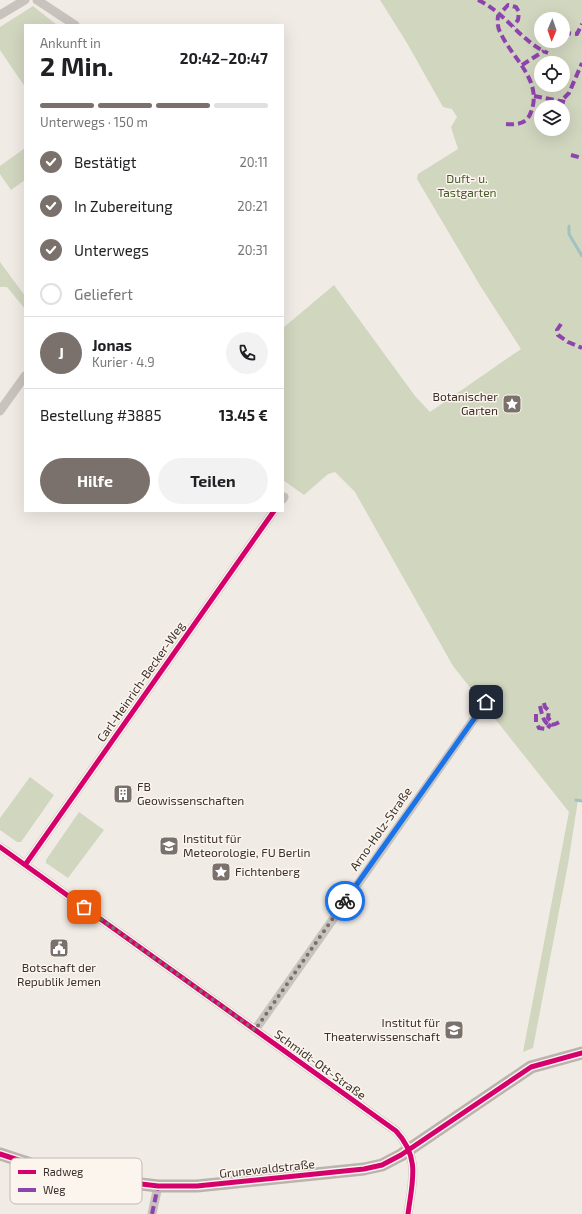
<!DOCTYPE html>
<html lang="de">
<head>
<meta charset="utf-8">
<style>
	body { margin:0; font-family:"Exo 2",sans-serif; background:#f2f2f2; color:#202124; height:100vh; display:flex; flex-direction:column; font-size:15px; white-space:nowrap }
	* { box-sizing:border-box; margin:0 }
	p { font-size:13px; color:#757577 }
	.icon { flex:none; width:22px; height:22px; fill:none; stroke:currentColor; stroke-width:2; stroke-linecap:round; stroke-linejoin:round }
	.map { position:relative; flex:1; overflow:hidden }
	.panel { position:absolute; left:24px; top:24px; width:260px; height:488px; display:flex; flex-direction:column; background:#fff; border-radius:0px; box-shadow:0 4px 16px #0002 }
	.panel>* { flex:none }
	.needle { width:26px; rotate:182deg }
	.controls { position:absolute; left:534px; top:12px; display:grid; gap:8px }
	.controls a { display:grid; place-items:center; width:36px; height:36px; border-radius:50%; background:#fff; box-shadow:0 4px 16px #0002; font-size:20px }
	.pin { position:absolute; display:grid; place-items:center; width:34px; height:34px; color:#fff; margin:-17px; border-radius:8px; box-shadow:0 2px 6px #0006 }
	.courier { position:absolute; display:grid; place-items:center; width:40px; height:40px; margin:-20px; border:3px solid #1a73e8; border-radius:50%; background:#fff; color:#222; box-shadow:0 1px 5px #0007 }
	.summary em { font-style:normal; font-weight:700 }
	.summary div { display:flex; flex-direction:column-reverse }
	.summary { display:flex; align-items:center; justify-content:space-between; height:68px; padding:0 16px }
	h1 { font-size:26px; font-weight:700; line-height:30px }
	.bar { display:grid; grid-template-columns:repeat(4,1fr); gap:6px 4px; align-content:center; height:48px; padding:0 16px }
	.bar i { height:5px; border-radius:3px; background:#e0e0e0 }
	.bar .current { background:#7a716c }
	.bar p { grid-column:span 4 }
	.line { display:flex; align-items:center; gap:10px; padding:0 16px; border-top:1px solid #e0e0e0 }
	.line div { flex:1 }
	.round { display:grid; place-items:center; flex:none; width:42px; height:42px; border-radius:21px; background:#f2f2f2 }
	ol { padding:0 16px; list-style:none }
	li { display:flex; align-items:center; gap:12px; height:44px }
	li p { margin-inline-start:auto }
	li .icon { padding:4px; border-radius:50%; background:#7a716c; color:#fff; stroke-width:4 }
	li:last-child { color:#757577 }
	li i { width:22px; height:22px; border:2px solid #e0e0e0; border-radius:50% }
	.cta { display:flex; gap:8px; margin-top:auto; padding:8px 16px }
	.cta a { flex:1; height:46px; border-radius:24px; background:#7a716c; color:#fff; font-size:16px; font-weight:700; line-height:46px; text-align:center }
	.cta a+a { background:#f2f2f2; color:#202124 }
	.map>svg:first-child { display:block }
</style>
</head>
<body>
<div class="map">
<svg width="582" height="1214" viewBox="0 0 582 1214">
	<rect width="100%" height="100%" fill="#f0ebe5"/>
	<path fill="#d1d6bf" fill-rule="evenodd" d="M380,0H582V800H578L568,864L533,1048L523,1052L569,812L453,666L355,492L335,472L328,474L304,495L283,480V328L334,285L415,396L430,412L521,349L481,287L417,179L418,174L458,149L451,127L457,117L452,109L443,107L407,43ZM541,19H563V41H541ZM541,63H563V85H541ZM541,107H563V129H541Z
		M33,6L57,25H25V87L0,50V27Z
		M25,148V180L11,190L0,174V166Z
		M0,262L25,296V309L7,287H0Z
		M30,777L54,795L21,842H17L0,830V818Z
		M79,812L104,830L68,878L46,863V860Z"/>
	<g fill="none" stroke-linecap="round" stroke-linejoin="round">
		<path stroke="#a1c2c1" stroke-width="3" d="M569,226V234L582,256
			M576,800L582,801"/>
		<path stroke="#c9c3be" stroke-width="9" d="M37,0L75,25
			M0,15L25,0
			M0,411L25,376
			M283,499L284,497
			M0,847L396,1131C421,1158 412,1182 408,1214
			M25,865L274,511
			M255,1030L486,702
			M152,1214L158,1186"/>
		<path stroke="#bab3ae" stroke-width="13" d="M0,1154L46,1169L100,1179L158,1186H197L364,1169L382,1165L401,1155L531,1067L582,1053"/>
		<path stroke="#8e44ad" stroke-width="4" stroke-dasharray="8 4" stroke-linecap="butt" d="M478,0C505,12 521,42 548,53
			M538,31H541
			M563,33L577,34L582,24
			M522,65L544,51
			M534,96L565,102
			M564,98L569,93L582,63
			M506,124C517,125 527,124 531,112C543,81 513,59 501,34C498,29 497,23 498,16L508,5L516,7L519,12L518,20L513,26
			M571,155L582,158
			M561,324L557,330L558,335L568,342L582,348
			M544,703L545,707L549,711L548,718L553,723
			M540,706C543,719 545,731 561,721
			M536,714V722L539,728L547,729L551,724
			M152,1214L158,1186"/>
		<defs>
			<path id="cycleway" d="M0,847L396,1131C421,1158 412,1182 408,1214
				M25,865L274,511
				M0,1154L46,1169L100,1179L158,1186H197L364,1169L382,1165L401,1155L531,1067L582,1053"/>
		</defs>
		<use href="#cycleway" stroke="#fbf5ee" stroke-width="8"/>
		<use href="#cycleway" stroke="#d6006c" stroke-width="5"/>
	</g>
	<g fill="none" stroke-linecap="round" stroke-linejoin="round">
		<path stroke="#7a716c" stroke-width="4" stroke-dasharray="0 7.2" d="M84,907L255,1030L345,901"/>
		<path stroke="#1a73e8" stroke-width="5" d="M345,901L486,702"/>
	</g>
	<defs>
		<symbol id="sight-square" viewBox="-11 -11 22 22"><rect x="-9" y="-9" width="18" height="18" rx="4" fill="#7a716c" stroke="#fbf5ee"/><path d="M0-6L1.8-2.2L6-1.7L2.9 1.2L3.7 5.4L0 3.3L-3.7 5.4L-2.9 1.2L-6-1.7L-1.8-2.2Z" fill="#fff"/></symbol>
		<symbol id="building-square" viewBox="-11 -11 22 22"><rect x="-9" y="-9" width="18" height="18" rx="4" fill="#7a716c" stroke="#fbf5ee"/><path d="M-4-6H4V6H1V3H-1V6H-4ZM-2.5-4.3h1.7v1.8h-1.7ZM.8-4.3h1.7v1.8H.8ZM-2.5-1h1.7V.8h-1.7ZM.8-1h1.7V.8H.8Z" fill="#fff"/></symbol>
		<symbol id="university-square" viewBox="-11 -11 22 22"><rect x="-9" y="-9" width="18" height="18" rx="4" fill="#7a716c" stroke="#fbf5ee"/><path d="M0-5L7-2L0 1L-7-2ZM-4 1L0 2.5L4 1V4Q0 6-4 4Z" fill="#fff"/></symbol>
		<symbol id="civic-square" viewBox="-11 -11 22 22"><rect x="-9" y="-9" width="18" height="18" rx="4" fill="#7a716c" stroke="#fbf5ee"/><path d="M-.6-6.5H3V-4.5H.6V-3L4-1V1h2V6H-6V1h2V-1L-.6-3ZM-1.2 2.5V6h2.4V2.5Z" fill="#fff"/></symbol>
	</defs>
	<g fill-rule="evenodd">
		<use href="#sight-square" x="501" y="393" width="22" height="22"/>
		<use href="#building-square" x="112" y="783" width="22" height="22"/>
		<use href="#university-square" x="158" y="835" width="22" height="22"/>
		<use href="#sight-square" x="210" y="861" width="22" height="22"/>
		<use href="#civic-square" x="48" y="937" width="22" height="22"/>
		<use href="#university-square" x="443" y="1019" width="22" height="22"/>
	</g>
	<g text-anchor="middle" stroke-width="3" stroke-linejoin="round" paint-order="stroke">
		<g font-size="12" fill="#4a5a2e" stroke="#fbf5ee">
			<text x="467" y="183">Duft- u.<tspan x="467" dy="14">Tastgarten</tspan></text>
		</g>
		<g font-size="12" fill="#3b302b" stroke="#fbf5ee" text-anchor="start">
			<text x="498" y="401" text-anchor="end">Botanischer<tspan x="498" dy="14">Garten</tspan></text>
			<text x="137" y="791">FB<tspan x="137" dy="14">Geowissenschaften</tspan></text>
			<text x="183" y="843">Institut für<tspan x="183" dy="14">Meteorologie, FU Berlin</tspan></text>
			<text x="235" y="876">Fichtenberg</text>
			<text x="59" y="972" text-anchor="middle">Botschaft der<tspan x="59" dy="14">Republik Jemen</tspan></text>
			<text x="440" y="1027" text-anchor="end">Institut für<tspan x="440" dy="14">Theaterwissenschaft</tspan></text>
		</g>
		<g font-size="12" fill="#3b302b" stroke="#fbf5ee">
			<text transform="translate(141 682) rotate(-55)" y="4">Carl-Heinrich-Becker-Weg</text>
			<text transform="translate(381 829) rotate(-55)" y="4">Arno-Holz-Straße</text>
			<text transform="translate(320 1065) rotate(36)" y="4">Schmidt-Ott-Straße</text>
			<text transform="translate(267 1169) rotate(-6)" y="4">Grunewaldstraße</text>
		</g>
	</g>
	<rect x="10" y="1158" width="132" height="46" rx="6" fill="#fbf5ee" stroke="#c1bab4" stroke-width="1"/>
	<rect x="18" y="1170" width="18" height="4" fill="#d6006c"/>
	<rect x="18" y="1188" width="18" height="4" fill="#8e44ad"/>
	<g font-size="11" fill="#3b302b">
		<text x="43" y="1176">Radweg</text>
		<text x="43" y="1194">Weg</text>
	</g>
</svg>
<div class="controls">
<a><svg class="needle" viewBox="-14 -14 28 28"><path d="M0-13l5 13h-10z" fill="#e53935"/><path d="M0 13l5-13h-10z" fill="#757577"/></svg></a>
<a><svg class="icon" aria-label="locate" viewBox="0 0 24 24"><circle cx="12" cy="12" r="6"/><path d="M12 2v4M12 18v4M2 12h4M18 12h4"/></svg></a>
<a><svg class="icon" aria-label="layers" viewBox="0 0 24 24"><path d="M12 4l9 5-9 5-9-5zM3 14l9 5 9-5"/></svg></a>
</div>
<div class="pin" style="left:84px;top:907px;background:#ea580c"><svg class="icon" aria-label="bag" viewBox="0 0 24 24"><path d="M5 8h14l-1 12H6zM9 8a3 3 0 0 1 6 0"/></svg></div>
<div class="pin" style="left:486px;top:702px;background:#1f2937"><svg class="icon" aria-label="home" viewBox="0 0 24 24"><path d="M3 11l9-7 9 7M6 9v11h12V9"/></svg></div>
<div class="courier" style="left:345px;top:901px"><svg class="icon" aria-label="bike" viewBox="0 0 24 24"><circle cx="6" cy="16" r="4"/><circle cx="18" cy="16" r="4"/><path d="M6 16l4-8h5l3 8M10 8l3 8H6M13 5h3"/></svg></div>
<section class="panel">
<div class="summary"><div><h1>2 Min.</h1><p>Ankunft in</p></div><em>20:42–20:47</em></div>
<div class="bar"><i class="current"></i><i class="current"></i><i class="current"></i><i></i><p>Unterwegs · 150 m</p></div>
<ol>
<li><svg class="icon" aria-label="check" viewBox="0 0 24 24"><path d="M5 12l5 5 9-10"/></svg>Bestätigt<p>20:11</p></li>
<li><svg class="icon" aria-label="check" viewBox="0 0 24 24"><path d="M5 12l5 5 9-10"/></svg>In Zubereitung<p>20:21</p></li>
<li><svg class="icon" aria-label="check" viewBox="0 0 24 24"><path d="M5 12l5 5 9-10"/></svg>Unterwegs<p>20:31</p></li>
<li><i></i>Geliefert</li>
</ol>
<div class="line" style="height:72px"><b class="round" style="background:#7a716c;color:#fff">J</b><div><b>Jonas</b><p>Kurier · 4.9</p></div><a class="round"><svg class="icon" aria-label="phone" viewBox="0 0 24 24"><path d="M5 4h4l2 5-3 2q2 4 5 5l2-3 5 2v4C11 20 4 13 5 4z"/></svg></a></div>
<div class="line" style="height:52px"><div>Bestellung #3885</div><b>13.45 €</b></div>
<div class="cta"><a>Hilfe</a><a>Teilen</a></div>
</section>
</div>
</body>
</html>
